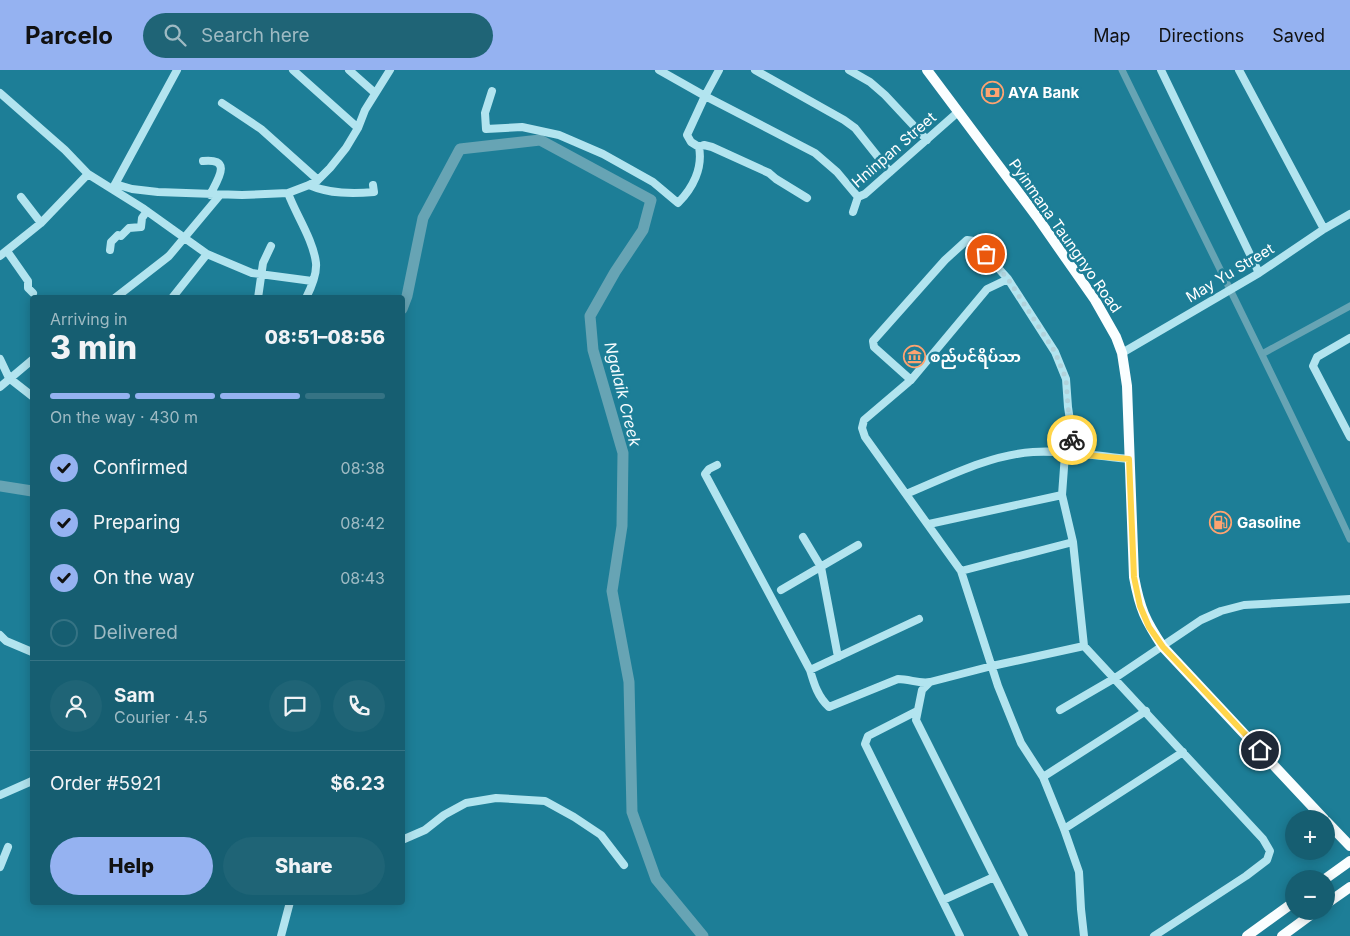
<!DOCTYPE html>
<html lang="en">
<head>
<meta charset="utf-8">
<style>
	body { margin:0; font-family:Inter,"Noto Sans Myanmar",sans-serif; background:#1f6476; color:#f1f3f6; height:100vh; display:flex; flex-direction:column; font-size:19px; white-space:nowrap }
	* { box-sizing:border-box; margin:0 }
	p { font-size:16px; color:#9ebac3 }
	.icon { flex:none; width:28px; height:28px; fill:none; stroke:currentColor; stroke-width:2; stroke-linecap:round; stroke-linejoin:round }
	.map { position:relative; flex:1; overflow:hidden }
	.drawer { position:absolute; left:30px; top:225px; width:375px; height:610px; display:flex; flex-direction:column; background:#165e71; border-radius:5px; box-shadow:0 2px 12px #0003 }
	.drawer>* { flex:none }
	.controls { position:absolute; left:1285px; top:740px; display:grid; gap:10px }
	.controls a { display:grid; place-items:center; width:50px; height:50px; border-radius:50%; background:#165e71; box-shadow:0 2px 12px #0003; font-size:25px }
	.pin { position:absolute; display:grid; place-items:center; width:42px; height:42px; color:#fff; margin:-21px; border:2px solid #fff; border-radius:50%; box-shadow:0 1px 5px #0007 }
	.courier { position:absolute; display:grid; place-items:center; width:50px; height:50px; margin:-25px; border:4px solid #ffd54a; border-radius:50%; background:#fff; color:#222; box-shadow:0 1px 6px #0007 }
	.headline em { font-style:normal; font-weight:800 }
	.headline div { display:flex; flex-direction:column-reverse }
	.headline { display:flex; align-items:center; justify-content:space-between; height:85px; padding:0 20px }
	h1 { font-size:32px; font-weight:800; line-height:38px }
	.bar { display:grid; grid-template-columns:repeat(4,1fr); gap:8px 5px; align-content:center; height:60px; padding:0 20px }
	.bar i { height:6px; border-radius:4px; background:#357384 }
	.bar .current { background:#95b2f1 }
	.bar p { grid-column:span 4 }
	.line { display:flex; align-items:center; gap:12px; padding:0 20px; border-top:1px solid #357384 }
	.line div { flex:1 }
	.round { display:grid; place-items:center; flex:none; width:52px; height:52px; border-radius:26px; background:#1f6476 }
	ol { padding:0 20px; list-style:none }
	li { display:flex; align-items:center; gap:15px; height:55px }
	li p { margin-inline-start:auto }
	li .icon { padding:5px; border-radius:50%; background:#95b2f1; color:#111; stroke-width:4 }
	li:last-child { color:#9ebac3 }
	li i { width:28px; height:28px; border:2px solid #357384; border-radius:50% }
	.primary-button { display:flex; gap:10px; margin-top:auto; padding:10px 20px }
	.primary-button a { flex:1; height:58px; border-radius:30px; background:#95b2f1; color:#111; font-size:20px; font-weight:800; line-height:58px; text-align:center }
	.primary-button a+a { background:#1f6476; color:#f1f3f6 }
	header { display:flex; align-items:center; gap:30px; box-sizing:border-box; height:70px; padding:0 25px; background:#95b2f1; color:#111 }
	header strong { font-size:24px }
	nav { display:flex; gap:28px; margin-inline-start:auto; font-size:18px }
	.search { width:350px; height:45px; background:#1f6476; display:flex; align-items:center; gap:12px; box-sizing:border-box; padding:0 18px; border-radius:28px; color:#9ebac3; font-size:19px }
	.map>svg:first-child { display:block }
</style>
</head>
<body>
<header>
<strong>Parcelo</strong>
<div class="search"><svg class="icon" aria-label="search" viewBox="0 0 24 24"><circle cx="10" cy="10" r="6"/><path d="M15 15l6 6"/></svg>Search here</div>
<nav><a>Map</a><a>Directions</a><a>Saved</a></nav>
</header>
<div class="map">
<svg width="1350" height="866" viewBox="0 0 1350 866">
	<rect width="100%" height="100%" fill="#1d7e97"/>
	<g fill="none" stroke-linecap="round" stroke-linejoin="round">
		<path stroke="#67a4b4" stroke-width="7" d="M1122,0C1198,156 1277,311 1350,469
			M1262,284L1350,236"/>
		<path stroke="#67a4b4" stroke-width="11" d="M402,239L407,226L423,148L460,79L540,70L651,130L643,160L615,202L590,246L593,280L623,383L622,456L612,521L629,612L632,742L656,809L703,866
			M0,416L32,421"/>
		<path stroke="#b2e4ef" stroke-width="8" d="M293,0L358,58
			M349,0L375,23
			M659,0L705,26L815,83L837,102L858,127
			M755,0L844,50L855,58L890,102
			M849,0L870,12L885,25L927,70
			M1161,0L1259,203
			M1239,0L1324,159
			M492,21L485,43L486,59L522,57L559,65L603,84L653,112L678,133C693,118 703,98 699,77L691,72L687,65L705,26L719,0
			M0,23L65,80L88,104L144,139L207,184L252,203L312,211
			M222,33L261,59L318,110
			M699,77L704,75L712,77L769,103L776,109L807,128
			M203,91C233,88 218,109 210,125
			M115,114L132,119L158,122L242,125L288,123L309,115L318,110L330,98L346,78L358,58L365,40L390,0
			M309,115C330,124 352,124 374,122L373,115
			M113,118L177,0
			M288,123C296,145 313,169 316,193C317,204 311,218 306,228
			M21,127L41,153
			M853,142L858,127L865,124L958,42
			M110,180L111,172L118,165L121,166L129,158L141,157L142,148L147,141
			M7,181L28,211V218L33,223
			M0,186L41,153L88,104
			M1008,209L987,219L911,310L864,350L862,358L865,367L961,501L998,616L1021,673L1043,707L1064,759L1079,802L1081,839L1084,866
			M115,228L169,186L220,125
			M172,228L207,184
			M258,228L263,193L271,176
			M1350,268L1317,287L1313,296L1350,367
			M1122,283L1259,203L1324,159L1350,144
			M0,289L9,308L32,326
			M911,310L874,277L873,271L945,190L967,170L974,171L1008,209L1055,282L1066,309L1068,337L1075,384
			M0,317L32,290
			M1065,384L1062,425L1073,472L1084,576L1263,769L1270,781L1267,790L1246,806L1154,866
			M717,395L709,399L705,404L810,600C814,614 818,627 829,637L898,609C910,609 919,614 930,612
			M906,424C947,407 989,385 1033,382C1064,380 1098,386 1129,389
			M929,454L1062,425
			M803,467L821,497L838,587
			M961,501L1073,472
			M781,520L858,475
			M0,565L6,571L32,582
			M810,600L919,549
			M1060,640L1115,608L1201,550L1221,541L1244,535L1350,529
			M917,641L868,666L865,674L960,866
			M1043,707L1146,641
			M0,725L32,711
			M1064,759L1183,682
			M402,770L425,760L444,745L466,733L496,728L545,731L574,747L601,765L624,795
			M0,797L8,777
			M943,830L994,807
			M281,866L290,832
			M1024,866L916,650L922,620L930,612L992,596L1084,576"/>
		<path stroke="#fafeff" stroke-width="10" d="M927,0L1037,147L1095,230L1116,267L1122,283L1127,316L1134,507C1140,539 1145,550 1163,577L1324,749
			M1326,751L1350,776
			M1325,809L1350,791
			M1326,834L1350,817
			M1247,866L1294,832
			M1282,866L1316,841"/>
	</g>
	<g fill="none" stroke-linecap="round" stroke-linejoin="round">
		<path stroke="#b0d2db" stroke-width="5" stroke-dasharray="0 9" d="M986,184L1008,209L1055,282L1066,309L1068,337L1072,370"/>
		<path stroke="#ffd54a" stroke-width="6" d="M1072,370L1074,384L1129,389L1134,507L1140,536L1149,557L1163,577L1260,680"/>
	</g>
	<defs>
		<symbol id="bank-ring" viewBox="-11 -11 22 22"><circle r="9.5" fill="#1d7e97" stroke="#fea370" stroke-width="1.5"/><path d="M-6-4H6V4H-6ZM0-2.3a2.3 2.3 0 1 0 0 4.6a2.3 2.3 0 1 0 0-4.6Z" fill="#fea370"/></symbol>
		<symbol id="museum-ring" viewBox="-11 -11 22 22"><circle r="9.5" fill="#1d7e97" stroke="#fea370" stroke-width="1.5"/><path d="M0-6L6-3V-2H-6V-3ZM-5-1h2V3h-2ZM-1-1h2V3h-2ZM3-1h2V3H3ZM-6 4H6V6H-6Z" fill="#fea370"/></symbol>
		<symbol id="fuel-ring" viewBox="-11 -11 22 22"><circle r="9.5" fill="#1d7e97" stroke="#fea370" stroke-width="1.5"/><path d="M-5.5-6h7V0h2V4h1.3V-2.5L3-4.5l.8-.8L6-3V5H2.5V1h-1V6h-7ZM-4.2-4.7v3.2H.2V-4.7Z" fill="#fea370"/></symbol>
	</defs>
	<g fill-rule="evenodd">
		<use href="#bank-ring" x="980" y="10" width="25" height="25"/>
		<use href="#museum-ring" x="902" y="274" width="25" height="25"/>
		<use href="#fuel-ring" x="1208" y="440" width="25" height="25"/>
	</g>
	<g text-anchor="middle" stroke-width="5" stroke-linejoin="round" paint-order="stroke">
		<g font-size="15" font-weight="bold" fill="#fff" stroke="#1d7e97" text-anchor="start">
			<text x="1008" y="28">AYA Bank</text>
			<text x="930" y="292">စည်ပင်ရိပ်သာ</text>
			<text x="1237" y="458">Gasoline</text>
		</g>
		<g font-size="15" fill="#fff" stroke="#1d7e97">
			<text transform="translate(894 80) rotate(-41)" y="5">Hninpan Street</text>
			<text transform="translate(1065 166) rotate(55)" y="5">Pyinmana Taungnyo Road</text>
			<text transform="translate(1230 203) rotate(-31)" y="5">May Yu Street</text>
		</g>
		<g font-size="16" font-style="italic" fill="#f5fcfe" stroke="#1d7e97">
			<text transform="translate(623 324) rotate(76)" y="6">Ngalaik Creek</text>
		</g>
	</g>
</svg>
<div class="controls">
<a>+</a>
<a>−</a>
</div>
<div class="pin" style="left:986px;top:184px;background:#ea580c"><svg class="icon" aria-label="bag" viewBox="0 0 24 24"><path d="M5 8h14l-1 12H6zM9 8a3 3 0 0 1 6 0"/></svg></div>
<div class="pin" style="left:1260px;top:680px;background:#1f2937"><svg class="icon" aria-label="home" viewBox="0 0 24 24"><path d="M3 11l9-7 9 7M6 9v11h12V9"/></svg></div>
<div class="courier" style="left:1072px;top:370px"><svg class="icon" aria-label="bike" viewBox="0 0 24 24"><circle cx="6" cy="16" r="4"/><circle cx="18" cy="16" r="4"/><path d="M6 16l4-8h5l3 8M10 8l3 8H6M13 5h3"/></svg></div>
<section class="drawer">
<div class="headline"><div><h1>3 min</h1><p>Arriving in</p></div><em>08:51–08:56</em></div>
<div class="bar"><i class="current"></i><i class="current"></i><i class="current"></i><i></i><p>On the way · 430 m</p></div>
<ol>
<li><svg class="icon" aria-label="check" viewBox="0 0 24 24"><path d="M5 12l5 5 9-10"/></svg>Confirmed<p>08:38</p></li>
<li><svg class="icon" aria-label="check" viewBox="0 0 24 24"><path d="M5 12l5 5 9-10"/></svg>Preparing<p>08:42</p></li>
<li><svg class="icon" aria-label="check" viewBox="0 0 24 24"><path d="M5 12l5 5 9-10"/></svg>On the way<p>08:43</p></li>
<li><i></i>Delivered</li>
</ol>
<div class="line" style="height:90px"><a class="round"><svg class="icon" aria-label="person" viewBox="0 0 24 24"><circle cx="12" cy="8" r="4"/><path d="M4 21q1-7 8-7t8 7"/></svg></a><div><b>Sam</b><p>Courier · 4.5</p></div><a class="round"><svg class="icon" aria-label="chat" viewBox="0 0 24 24"><path d="M4 5h16v11H9l-5 4z"/></svg></a><a class="round"><svg class="icon" aria-label="phone" viewBox="0 0 24 24"><path d="M5 4h4l2 5-3 2q2 4 5 5l2-3 5 2v4C11 20 4 13 5 4z"/></svg></a></div>
<div class="line" style="height:65px"><div>Order #5921</div><b>$6.23</b></div>
<div class="primary-button"><a>Help</a><a>Share</a></div>
</section>
</div>
</body>
</html>
